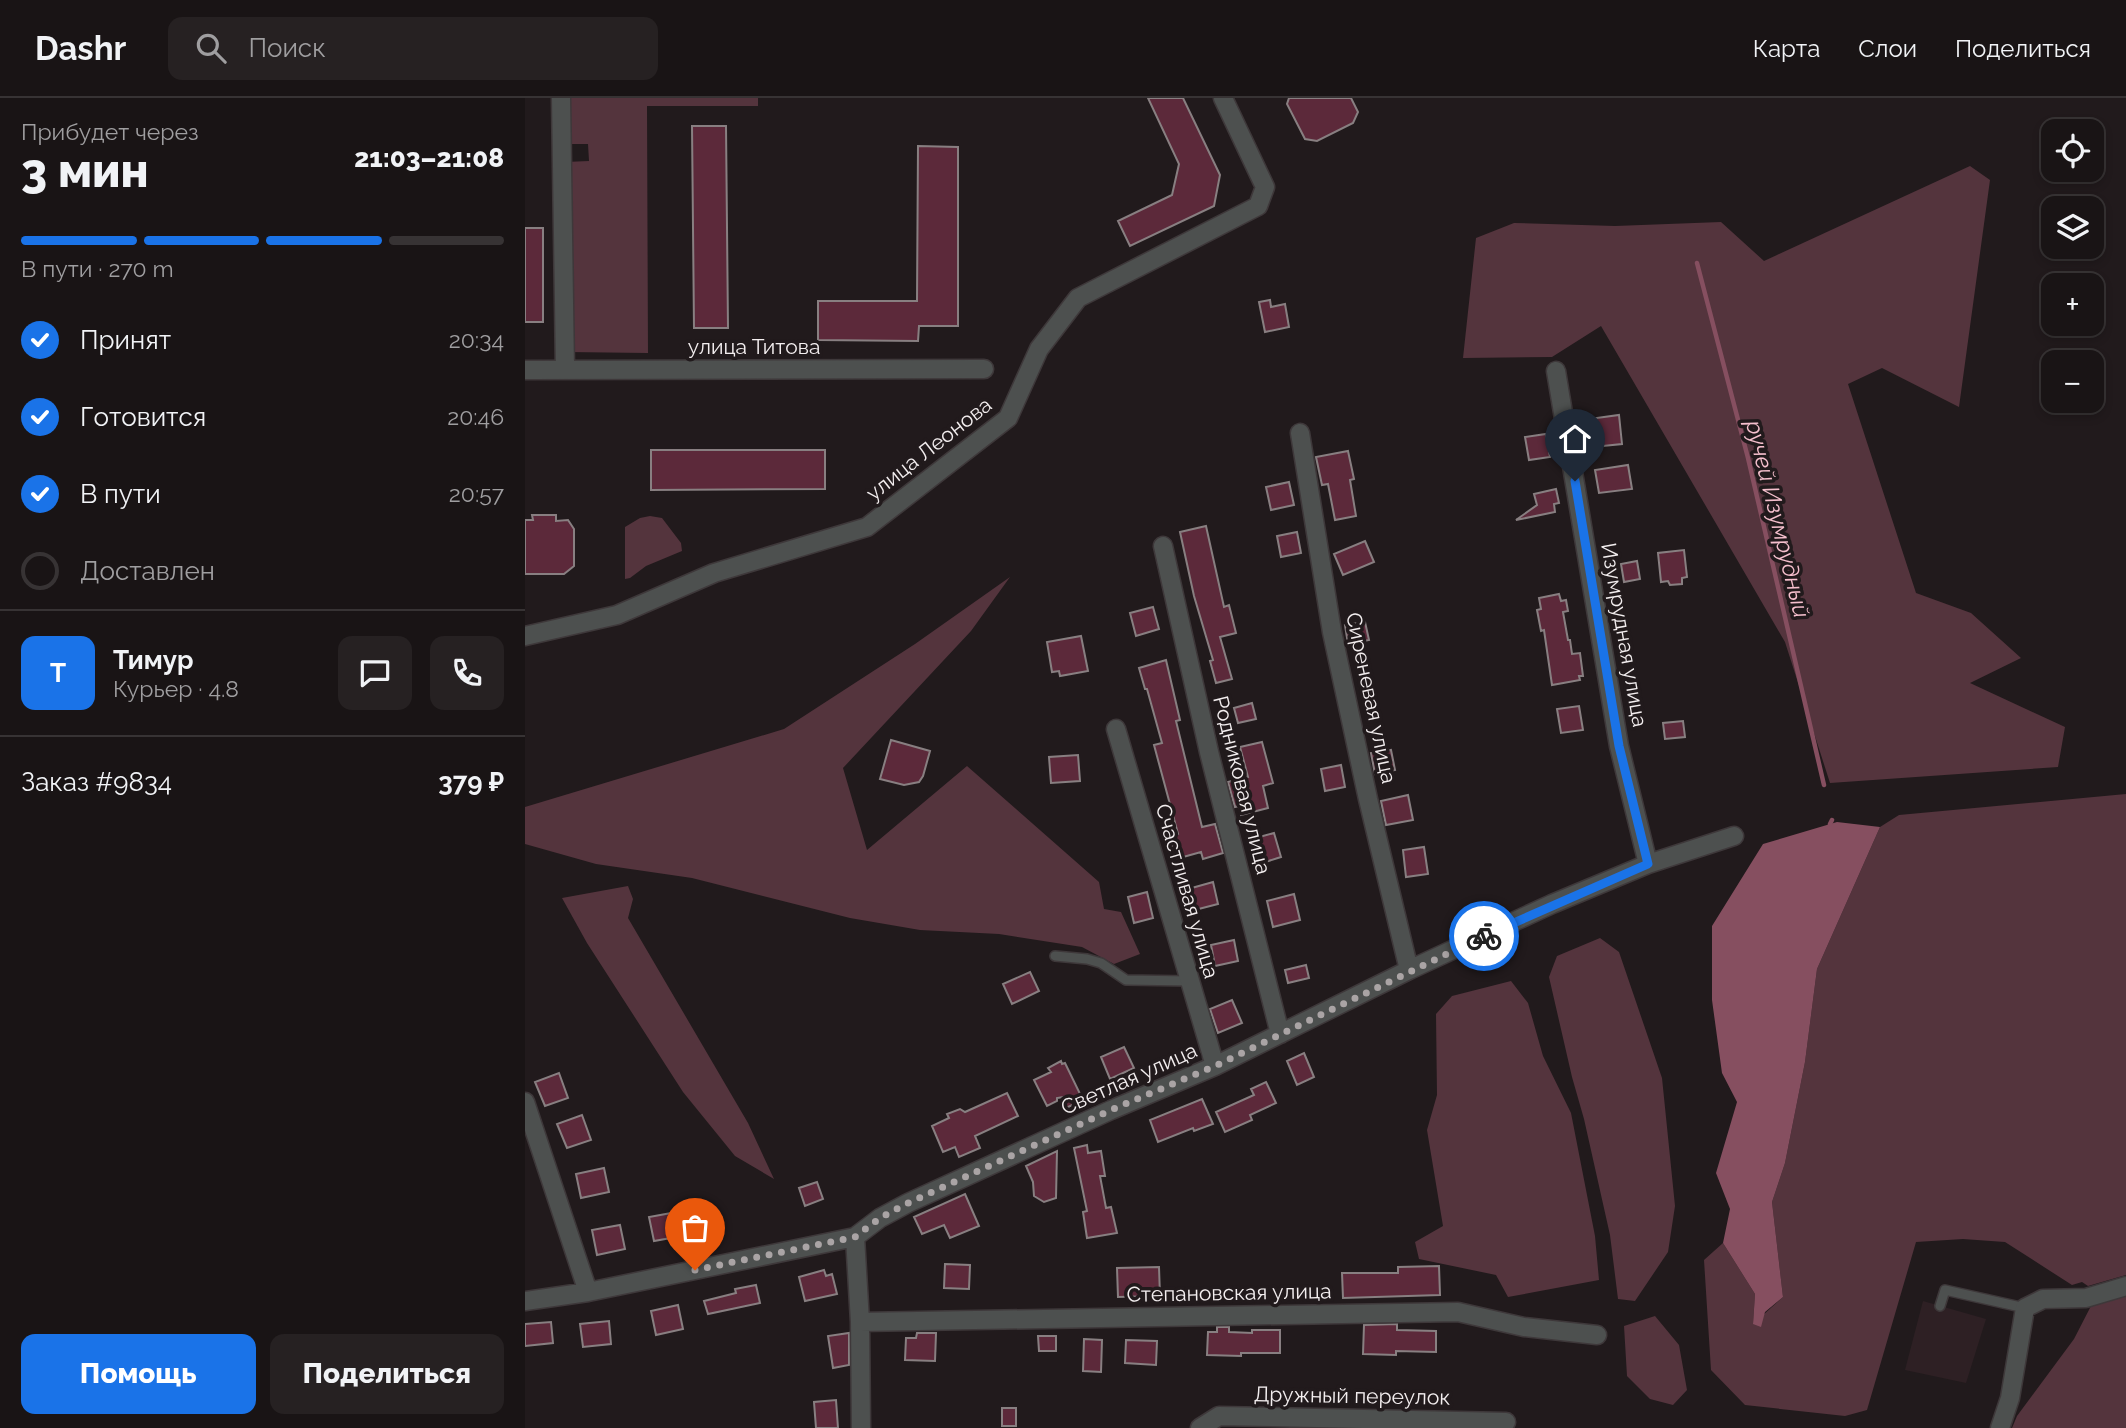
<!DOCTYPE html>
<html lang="ru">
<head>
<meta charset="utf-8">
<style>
	body { margin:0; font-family:Raleway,sans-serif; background:#262122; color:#f1f3f6; height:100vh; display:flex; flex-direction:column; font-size:26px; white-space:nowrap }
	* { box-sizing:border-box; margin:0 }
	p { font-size:23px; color:#9f9ea0 }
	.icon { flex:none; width:38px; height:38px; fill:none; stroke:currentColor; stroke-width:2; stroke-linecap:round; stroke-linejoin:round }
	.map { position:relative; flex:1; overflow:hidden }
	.drawer { display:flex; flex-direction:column; background:#191415; width:525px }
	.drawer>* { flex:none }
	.controls { position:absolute; left:1516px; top:21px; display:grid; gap:14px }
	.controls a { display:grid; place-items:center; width:63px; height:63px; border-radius:14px; background:#191415; box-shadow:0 4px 10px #0003,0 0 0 2px #373334; font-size:35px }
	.pin { position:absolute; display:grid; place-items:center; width:60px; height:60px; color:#fff; margin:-72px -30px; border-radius:50% 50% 50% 0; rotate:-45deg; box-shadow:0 0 7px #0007 }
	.pin .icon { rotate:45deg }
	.courier { position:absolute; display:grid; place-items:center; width:70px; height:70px; margin:-35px; border:5px solid #1a73e8; border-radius:50%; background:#fff; color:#222; box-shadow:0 2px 9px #0007 }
	.overview em { font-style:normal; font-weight:800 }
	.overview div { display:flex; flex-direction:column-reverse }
	.overview { display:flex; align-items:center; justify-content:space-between; height:119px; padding:0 21px }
	h1 { font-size:46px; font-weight:800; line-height:52px }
	.bar { display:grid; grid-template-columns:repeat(4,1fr); gap:10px 7px; align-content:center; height:84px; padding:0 21px }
	.bar i { height:9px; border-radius:5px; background:#373334 }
	.bar .current { background:#1a73e8 }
	.bar p { grid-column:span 4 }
	.line { display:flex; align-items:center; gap:18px; padding:0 21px; border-top:2px solid #373334 }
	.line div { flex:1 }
	.round { display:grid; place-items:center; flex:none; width:74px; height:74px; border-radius:14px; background:#262122 }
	ol { padding:0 21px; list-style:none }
	li { display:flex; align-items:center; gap:21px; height:77px }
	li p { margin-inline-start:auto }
	li .icon { padding:7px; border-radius:50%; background:#1a73e8; color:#fff; stroke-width:4 }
	li:last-child { color:#9f9ea0 }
	li i { width:38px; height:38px; border:4px solid #373334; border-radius:50% }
	.cta { display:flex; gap:14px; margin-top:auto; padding:14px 21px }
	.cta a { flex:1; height:80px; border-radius:14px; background:#1a73e8; color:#fff; font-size:28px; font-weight:800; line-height:80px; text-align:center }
	.cta a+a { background:#262122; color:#f1f3f6 }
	header { display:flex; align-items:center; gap:42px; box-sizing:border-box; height:98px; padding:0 35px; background:#191415; border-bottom:2px solid #373334 }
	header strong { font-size:33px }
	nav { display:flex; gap:38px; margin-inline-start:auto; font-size:24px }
	.search { width:490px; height:63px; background:#262122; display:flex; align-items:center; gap:18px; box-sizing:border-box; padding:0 24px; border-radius:14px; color:#9f9ea0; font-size:26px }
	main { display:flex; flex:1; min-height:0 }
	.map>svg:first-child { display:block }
</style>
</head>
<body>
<header>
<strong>Dashr</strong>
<div class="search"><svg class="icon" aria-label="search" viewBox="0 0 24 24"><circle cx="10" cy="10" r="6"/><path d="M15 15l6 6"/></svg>Поиск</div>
<nav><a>Карта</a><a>Слои</a><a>Поделиться</a></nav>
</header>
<main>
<section class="drawer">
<div class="overview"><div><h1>3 мин</h1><p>Прибудет через</p></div><em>21:03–21:08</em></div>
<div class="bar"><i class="current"></i><i class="current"></i><i class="current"></i><i></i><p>В пути · 270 m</p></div>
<ol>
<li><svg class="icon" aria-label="check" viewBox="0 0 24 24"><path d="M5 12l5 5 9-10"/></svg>Принят<p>20:34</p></li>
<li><svg class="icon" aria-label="check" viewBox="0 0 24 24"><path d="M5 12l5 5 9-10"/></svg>Готовится<p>20:46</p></li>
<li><svg class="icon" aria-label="check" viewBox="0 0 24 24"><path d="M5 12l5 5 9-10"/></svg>В пути<p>20:57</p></li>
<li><i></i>Доставлен</li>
</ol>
<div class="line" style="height:126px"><b class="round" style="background:#1a73e8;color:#fff">Т</b><div><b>Тимур</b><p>Курьер · 4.8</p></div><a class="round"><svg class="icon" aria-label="chat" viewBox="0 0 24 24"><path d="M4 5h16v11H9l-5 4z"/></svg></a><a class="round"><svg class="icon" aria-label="phone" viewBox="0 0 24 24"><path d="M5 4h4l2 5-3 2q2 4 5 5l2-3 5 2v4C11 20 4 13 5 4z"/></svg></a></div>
<div class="line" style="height:91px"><div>Заказ #9834</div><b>379 ₽</b></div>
<div class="cta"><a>Помощь</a><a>Поделиться</a></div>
</section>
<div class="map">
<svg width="1601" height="1330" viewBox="0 0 1601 1330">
	<rect width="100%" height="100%" fill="#211a1c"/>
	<path fill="#2e2024" d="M1398,1203L1461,1221L1441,1285L1380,1272Z"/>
	<path fill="#54343d" d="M43,0H233V8H122L123,255L42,254L40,64L64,63L63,46H41Z
		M1445,68L1465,82L1434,309L1357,270L1323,286L1391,495L1446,515L1496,560L1445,585L1540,629L1533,669L1305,685L1260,544L1076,228L1027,259L938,260L951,140L989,125L1090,128L1196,124L1239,163Z
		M125,418L137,420L156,445L157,453L121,468L105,480L100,481V429L115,420Z
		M485,479L446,533L318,670L342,752L442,668L574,784L579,811L596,814L615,856L589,866L557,849L474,836L395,832L325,820L167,780L71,766L0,746V709L259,631L390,546Z
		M1601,696V1177L1563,1188L1557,1184L1547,1187L1480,1144L1438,1141L1391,1144L1342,1312L1320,1318L1220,1307L1186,1272L1179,1162L1198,1145L1230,1196L1228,1226L1258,1199L1247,1104L1260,1065L1280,964L1292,871L1355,729L1374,717Z
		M103,788L108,801L103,820L223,1025L249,1081L210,1058L158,994L62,845L37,800Z
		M1075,840L1094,854L1137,980L1150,1108L1143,1154L1110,1203L1093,1201L1085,1137L1059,1021L1047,979L1024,879L1032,858Z
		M986,883L1003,905L1018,958L1046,1015L1070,1138L1074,1182L983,1199L971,1177L894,1161L890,1144L918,1128L902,1032L912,997L911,916L927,898Z
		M1601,1198V1330H1487L1492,1318L1549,1241L1567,1206Z
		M1130,1218L1154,1247L1162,1292L1148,1307L1125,1301L1102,1278L1099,1228Z"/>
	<path fill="#864f60" d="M1312,724L1355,729L1292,871L1280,964L1260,1065L1247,1104L1258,1199L1240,1214L1236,1229L1228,1226L1230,1196L1198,1145L1205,1111L1191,1075L1212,1004L1197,975L1187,902V828L1238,746Z"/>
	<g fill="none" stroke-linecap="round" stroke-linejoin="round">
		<path stroke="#864f60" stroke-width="4.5" d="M1172,165L1223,360L1299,687
			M1305,726L1307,722"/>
	</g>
	<path fill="#5c293a" stroke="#887f81" stroke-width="2" d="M623,0H658L695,77L689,108L605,148L593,123L647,97L654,66Z
		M764,0H826L833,14L828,25L792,43L780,41L762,6Z
		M167,28H201L203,230H169Z
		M393,48L433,49V228H394L393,243L293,242V203H392Z
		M0,130H18V224H0Z
		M745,202L746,209L760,206L764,229L740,234L734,204Z
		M1094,317L1097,346L1068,349L1064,321Z
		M1021,336L1025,359L1004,362L1000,339Z
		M126,352H300V391L126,392Z
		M823,353L829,381L825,382L831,418L810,422L803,386L797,387L791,359Z
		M1103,367L1107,391L1074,395L1070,372Z
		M764,384L769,407L746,412L741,389Z
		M1031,391L1034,405L1029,406L1030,414L991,422L1012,407L1009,396Z
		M7,417H31V423L43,422L49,431V468L39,476H0V422H8Z
		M681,428L699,509L704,507L711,535L695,539L707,581L691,585L685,563L688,562L669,498L655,434Z
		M772,434L776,455L756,459L752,438Z
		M840,443L849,464L818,477L809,456Z
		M1159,452L1162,479L1157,480V486L1145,487L1143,483L1136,484L1133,455Z
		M1112,463L1115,481L1099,484L1096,466Z
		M1034,496L1036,503L1041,502L1043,513L1038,514L1043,542H1045L1047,556L1055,555L1058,578H1054L1055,582L1027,587L1019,532L1016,533L1012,512L1016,511L1014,500Z
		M628,509L634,531L611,538L605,515Z
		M840,524L844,542L823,546L820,527Z
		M556,538L563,573L535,578L534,573L527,574L522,544Z
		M641,562L655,622L651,623L677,729L690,726L698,755L678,761L676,754L651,761L645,739L653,736L629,647L637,645L622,591H620L614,570Z
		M727,605L731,621L713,625L709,610Z
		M1054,608L1058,632L1036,635L1032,611Z
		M1158,623L1160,639L1140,641L1138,625Z
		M366,642L405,653L398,678L394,684L379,687L355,681Z
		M737,644L748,685L738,688L743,710L716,717L714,708L710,709L703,684L723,679L715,649Z
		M866,652L870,672L850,676L846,655Z
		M553,657L555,683L526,685L524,659Z
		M816,667L820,689L800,693L796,671Z
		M883,697L888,722L861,727L856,703Z
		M749,735L756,759L734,766L727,741Z
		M899,749L903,776L881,779L878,752Z
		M688,784L693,806L662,814L656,793Z
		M622,794L628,820L609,825L603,799Z
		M769,796L775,822L748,829L742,803Z
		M709,842L713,863L690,868L686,847Z
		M781,867L784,880L763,885L760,872Z
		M505,874L514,893L487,906L478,886Z
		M707,902L717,925L693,935L685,911Z
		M599,949L609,970L585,981L576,959Z
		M779,955L789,979L772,987L762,963Z
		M536,963L537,966L540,965L558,1002L541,1010L539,999L532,1000V1003L522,1008L509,982L526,974L523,970Z
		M34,975L43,1000L20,1008L10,984Z
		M741,984L751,1005L725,1017L727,1022L700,1034L691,1014L729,997L726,991Z
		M482,995L493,1018L450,1038L455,1050L434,1059L430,1049L418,1054L407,1028L424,1020L422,1016L435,1011L440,1014Z
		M677,1001L688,1026L669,1033L668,1030L633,1044L625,1022Z
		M57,1017L66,1042L42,1050L32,1026Z
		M562,1047L563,1055L576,1053L580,1078H575L581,1110L586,1109L592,1135L562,1140L558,1114L562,1113L549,1050Z
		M532,1053L531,1100L519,1104L509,1098L508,1084L501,1068Z
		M79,1070L84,1094L56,1100L51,1076Z
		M292,1084L298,1101L280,1108L274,1090Z
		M440,1096L454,1128L425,1140L419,1127L397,1136L389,1119Z
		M152,1114L157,1138L129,1143L124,1119Z
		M95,1127L100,1151L72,1157L67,1132Z
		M420,1166L445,1167L444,1191L419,1190Z
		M914,1168L915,1197L818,1200L817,1175H873V1169Z
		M634,1169L635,1198L593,1199L592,1170Z
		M299,1172L301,1178L307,1176L312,1196L280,1203L274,1179Z
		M231,1187L235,1205L183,1216L179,1203L211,1195L210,1191Z
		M153,1207L158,1231L131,1237L126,1213Z
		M84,1223L86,1246L58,1249L55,1226Z
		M26,1224L28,1245L0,1248V1226Z
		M872,1226V1232L911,1233V1254L871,1253V1257L838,1256L839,1227Z
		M692,1229H704V1234L727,1235V1232H755V1255H716V1258L682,1257L683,1234H692Z
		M324,1235V1267L308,1270L303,1238Z
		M392,1235H411L410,1263L380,1262L381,1240H391Z
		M513,1238H531V1253H514Z
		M559,1241L577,1242L576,1274L558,1273Z
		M601,1242L632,1243L631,1267L600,1265Z
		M311,1302L313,1330H291L289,1304Z
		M477,1310H491V1328H477Z"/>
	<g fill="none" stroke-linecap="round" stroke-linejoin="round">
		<defs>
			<path id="service" d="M530,858L562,861L576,865L601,882L665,883
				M1415,1208L1420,1192L1500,1210"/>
			<path id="minor" d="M36,0L40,272
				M0,272L459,271
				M1031,273L1094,648L1123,766
				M775,335L807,534L843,701L884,872
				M638,448L684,654L755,936
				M0,538L92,517L189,475L342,429L483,320L514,251L553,200L733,108L740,89L698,0
				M591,631L690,968
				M0,1004L63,1194
				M330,1139L335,1224L336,1330
				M0,1203L63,1194L330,1139L355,1120L383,1105L586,1012L690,968L884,872L1027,806L1123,766L1209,738
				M335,1224L933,1214L999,1229L1072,1237
				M675,1330L694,1318L981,1324
				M1475,1330L1485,1300L1500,1210L1518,1201L1561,1200L1601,1188"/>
		</defs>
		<use href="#service" stroke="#3e383a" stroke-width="12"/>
		<use href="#minor" stroke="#3e383a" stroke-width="21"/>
		<use href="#service" stroke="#4d504f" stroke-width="9"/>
		<use href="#minor" stroke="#4d504f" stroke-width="18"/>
	</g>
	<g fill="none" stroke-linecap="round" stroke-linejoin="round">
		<path stroke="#aaa4a5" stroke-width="7" stroke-dasharray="0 12.6" d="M170,1172L330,1139L355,1120L383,1105L586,1012L690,968L959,838"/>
		<path stroke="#1a73e8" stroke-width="9" d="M959,838L1123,766L1094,648L1050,383"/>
	</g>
	<g text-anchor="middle" stroke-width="7" stroke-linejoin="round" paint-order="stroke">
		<g font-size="21" fill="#f3eeef" stroke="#211a1c">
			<text x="229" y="256">улица Титова</text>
			<text transform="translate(404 351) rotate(-38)" y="7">улица Леонова</text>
			<text transform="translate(1099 537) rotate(80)" y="7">Изумрудная улица</text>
			<text transform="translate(846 600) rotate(78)" y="7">Сиреневая улица</text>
			<text transform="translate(717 687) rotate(76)" y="7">Родниковая улица</text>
			<text transform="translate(662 793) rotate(74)" y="7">Счастливая улица</text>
			<text transform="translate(604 981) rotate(-24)" y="7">Светлая улица</text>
			<text transform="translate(704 1195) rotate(-1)" y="7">Степановская улица</text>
			<text transform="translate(827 1298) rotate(1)" y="7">Дружный переулок</text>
		</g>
		<g font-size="23" font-style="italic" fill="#f6c0ce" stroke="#211a1c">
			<text transform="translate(1253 421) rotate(76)" y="8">ручей Изумрудный</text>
		</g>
	</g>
</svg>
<div class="controls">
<a><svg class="icon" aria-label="locate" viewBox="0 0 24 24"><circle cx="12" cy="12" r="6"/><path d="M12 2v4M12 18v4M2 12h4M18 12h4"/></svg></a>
<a><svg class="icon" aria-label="layers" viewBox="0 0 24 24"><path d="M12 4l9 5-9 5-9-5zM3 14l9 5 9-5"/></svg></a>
<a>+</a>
<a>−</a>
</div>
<div class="pin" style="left:170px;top:1172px;background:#ea580c"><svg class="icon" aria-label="bag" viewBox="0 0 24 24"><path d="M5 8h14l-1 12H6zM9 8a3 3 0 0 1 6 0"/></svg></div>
<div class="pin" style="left:1050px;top:383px;background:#1f2937"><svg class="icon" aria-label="home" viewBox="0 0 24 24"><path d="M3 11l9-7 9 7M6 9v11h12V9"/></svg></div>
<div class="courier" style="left:959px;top:838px"><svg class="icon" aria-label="bike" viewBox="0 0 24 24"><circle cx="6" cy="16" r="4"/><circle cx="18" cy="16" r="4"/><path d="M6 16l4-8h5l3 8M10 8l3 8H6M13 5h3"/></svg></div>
</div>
</main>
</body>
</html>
